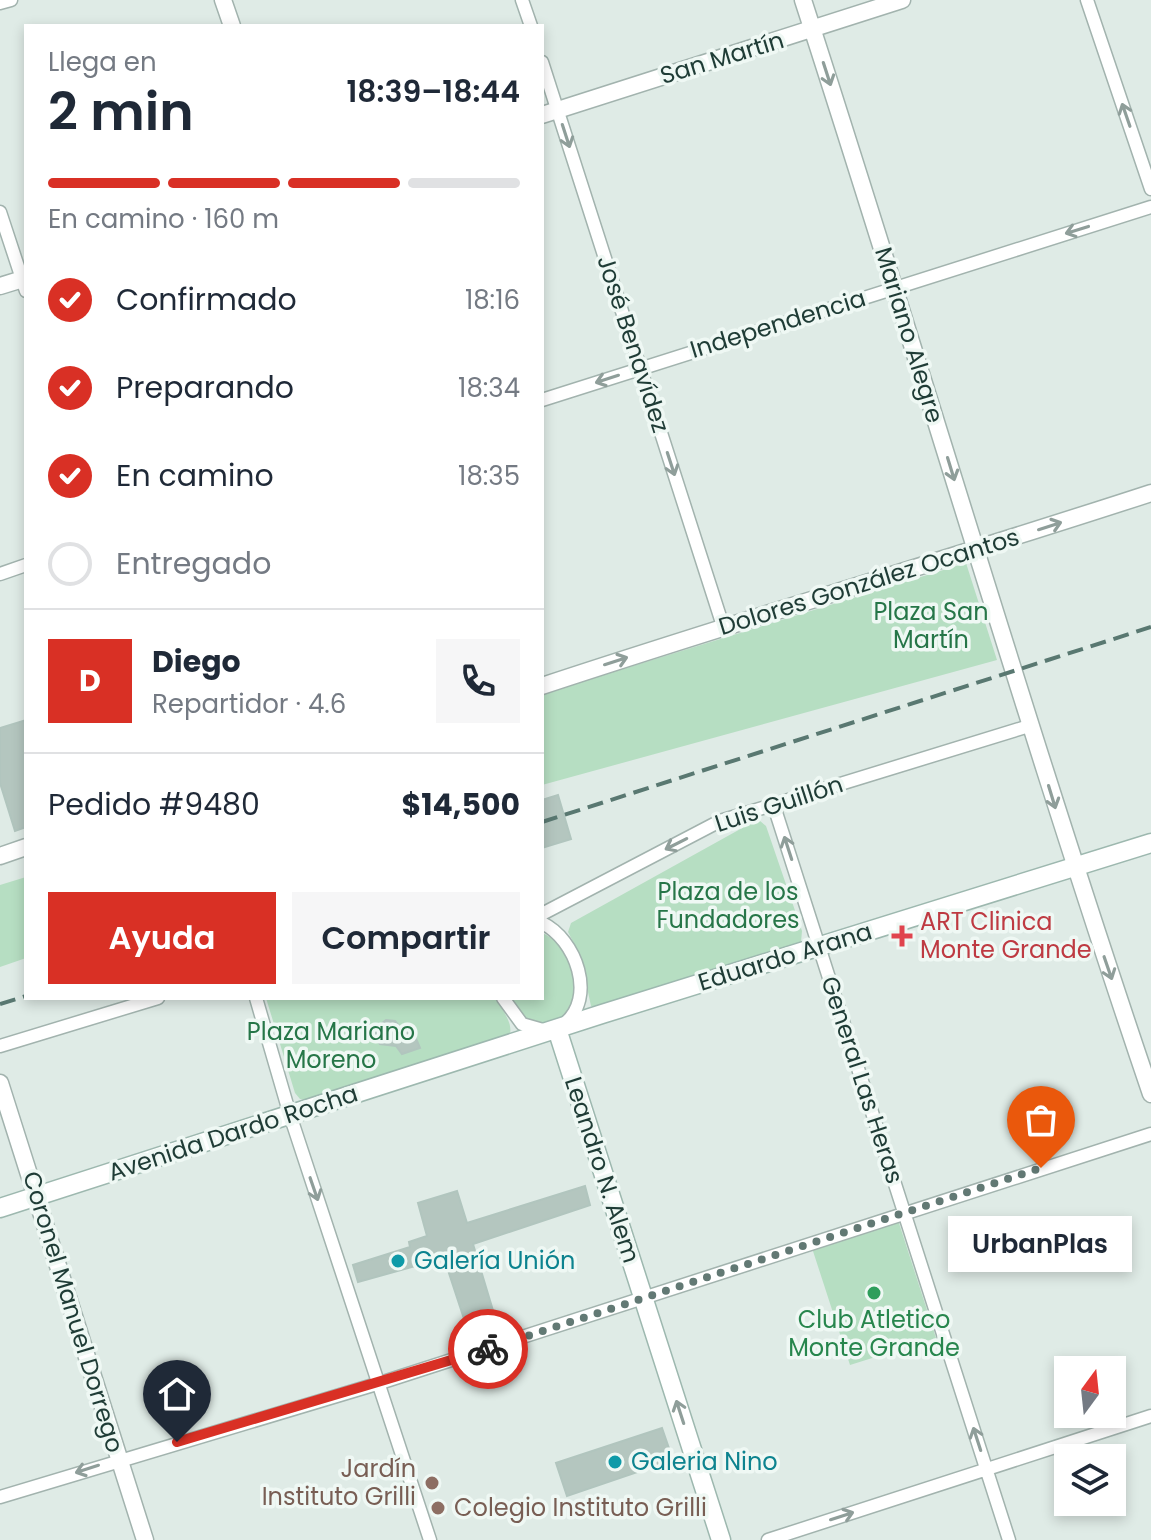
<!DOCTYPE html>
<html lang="es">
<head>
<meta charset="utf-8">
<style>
	body { margin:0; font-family:Poppins,sans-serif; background:#f6f6f7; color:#1f2937; height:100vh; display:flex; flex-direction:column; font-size:30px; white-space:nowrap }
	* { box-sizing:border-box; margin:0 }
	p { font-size:26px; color:#747a83 }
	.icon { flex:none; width:44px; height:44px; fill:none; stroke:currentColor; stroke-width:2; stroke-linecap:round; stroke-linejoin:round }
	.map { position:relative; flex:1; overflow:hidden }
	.sheet { position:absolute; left:24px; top:24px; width:520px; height:976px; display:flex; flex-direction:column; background:#fff; border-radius:0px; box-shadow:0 4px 12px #0003 }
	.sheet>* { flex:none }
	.needle { width:52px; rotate:15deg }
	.fabs { position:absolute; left:1054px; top:1356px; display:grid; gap:16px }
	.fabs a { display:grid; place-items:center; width:72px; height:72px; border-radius:0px; background:#fff; box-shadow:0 4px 12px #0003; font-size:40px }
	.pin { position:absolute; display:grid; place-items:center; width:68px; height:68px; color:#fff; margin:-82px -34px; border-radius:50% 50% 50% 0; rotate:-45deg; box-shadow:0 0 8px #0007 }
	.pin .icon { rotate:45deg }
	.courier { position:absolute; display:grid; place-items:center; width:80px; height:80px; margin:-40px; border:6px solid #d93025; border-radius:50%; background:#fff; color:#222; box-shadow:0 2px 10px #0007 }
	.bubble { position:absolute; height:56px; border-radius:0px; background:#fff; box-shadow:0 4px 12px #0003; font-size:26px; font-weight:600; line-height:56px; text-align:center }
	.summary em { font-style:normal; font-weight:600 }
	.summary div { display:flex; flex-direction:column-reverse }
	.summary { display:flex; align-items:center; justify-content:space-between; height:136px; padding:0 24px }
	h1 { font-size:52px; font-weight:600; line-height:60px }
	.bar { display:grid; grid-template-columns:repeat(4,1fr); gap:12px 8px; align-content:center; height:96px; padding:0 24px }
	.bar i { height:10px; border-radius:6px; background:#e0e1e3 }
	.bar .on { background:#d93025 }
	.bar p { grid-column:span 4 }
	.line { display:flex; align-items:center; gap:20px; padding:0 24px; border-top:2px solid #e0e1e3 }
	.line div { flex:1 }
	.round { display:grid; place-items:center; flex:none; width:84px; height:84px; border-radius:0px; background:#f6f6f7 }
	ol { padding:0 24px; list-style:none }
	li { display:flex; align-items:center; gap:24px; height:88px }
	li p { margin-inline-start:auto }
	li .icon { padding:8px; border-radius:50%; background:#d93025; color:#fff; stroke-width:4 }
	li:last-child { color:#747a83 }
	li i { width:44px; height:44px; border:4px solid #e0e1e3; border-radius:50% }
	.cta { display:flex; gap:16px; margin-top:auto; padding:16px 24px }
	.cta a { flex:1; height:92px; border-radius:0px; background:#d93025; color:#fff; font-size:32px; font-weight:600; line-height:92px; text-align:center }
	.cta a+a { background:#f6f6f7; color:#1f2937 }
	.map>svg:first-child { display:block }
</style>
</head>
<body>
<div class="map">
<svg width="1151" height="1540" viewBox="0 0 1151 1540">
	<rect width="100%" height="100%" fill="#dfebe6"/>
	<path fill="#b6dec2" d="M966,563L997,660L542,785V694Z
		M760,821L766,826L802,931L801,942L794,949L597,1007L591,1006L580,955L568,932L571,923L753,822Z
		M26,877V958L0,967V885Z
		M542,933C574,946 581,988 567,1015L545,1026L527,1020L512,998H542Z
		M266,998H497C502,1011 516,1026 508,1038L312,1101L300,1099L295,1093Z
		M898,1220L936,1338L850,1365L812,1248Z"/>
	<path fill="#b4c6bf" stroke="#b1c5be" stroke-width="2" d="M26,720V827L15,831L0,783V728Z
		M558,795L571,839L542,848V800Z
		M386,1020L395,1021L404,1032L412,1029L420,1048L402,1054L396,1046L380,1044L376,1036V1028Z
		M585,1186L590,1205L473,1244L497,1324L469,1334L444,1258L358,1282L353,1265L410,1247L409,1242L427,1236L418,1203L457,1191L467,1223Z
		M662,1428L673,1460L567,1496L556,1463Z"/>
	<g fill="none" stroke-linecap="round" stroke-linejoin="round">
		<defs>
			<path id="minor" d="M522,0L531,26
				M1087,0L1151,189
				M0,3L11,0
				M542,62L723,626
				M0,212L26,291
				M542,400L1151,207
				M0,574L26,565
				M773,803L1009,1540
				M542,914L720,821L1029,726
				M542,923C576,939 597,998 564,1024
				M256,998L290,1115L430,1540
				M503,998L522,1024L543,1030
				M0,1046L158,998
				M0,1497L380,1383L1151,1134
				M768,1540L1151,1416"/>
			<path id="tertiary" d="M223,0L232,26
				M803,0C921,364 1028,732 1151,1094
				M542,115L902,0
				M0,286L26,278
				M542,686C744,619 949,559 1151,493
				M0,856L26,847
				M0,1083L145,1540"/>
			<path id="secondary" d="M557,1029L721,1540
				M0,1208L602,1014L1151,843"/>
		</defs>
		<use href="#minor" stroke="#a2b3ae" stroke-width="15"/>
		<use href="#tertiary" stroke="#a2b3ae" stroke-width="19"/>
		<use href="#secondary" stroke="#9db8af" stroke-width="21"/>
		<use href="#minor" stroke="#fff" stroke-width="12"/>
		<use href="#tertiary" stroke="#fff" stroke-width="16"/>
		<use href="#secondary" stroke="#fff" stroke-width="18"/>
		<path stroke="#597871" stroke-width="4" stroke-dasharray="16 8" stroke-linecap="butt" d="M542,822L1151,627
			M0,1004L26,996"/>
	</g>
	<defs><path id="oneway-shaft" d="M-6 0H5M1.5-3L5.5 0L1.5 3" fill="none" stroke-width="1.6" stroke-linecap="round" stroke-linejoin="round" transform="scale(2)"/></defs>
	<g stroke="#8f9e9a">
		<use href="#oneway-shaft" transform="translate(827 74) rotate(72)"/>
		<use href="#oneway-shaft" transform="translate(1126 115) rotate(-109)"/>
		<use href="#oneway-shaft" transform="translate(566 136) rotate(72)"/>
		<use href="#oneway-shaft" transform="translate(1077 230) rotate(163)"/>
		<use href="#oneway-shaft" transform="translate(607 379) rotate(162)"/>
		<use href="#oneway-shaft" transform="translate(671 464) rotate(72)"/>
		<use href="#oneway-shaft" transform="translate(951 469) rotate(73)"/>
		<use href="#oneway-shaft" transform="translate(1050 526) rotate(-18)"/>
		<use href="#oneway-shaft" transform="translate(616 661) rotate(-18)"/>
		<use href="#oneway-shaft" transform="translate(1052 797) rotate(73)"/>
		<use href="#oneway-shaft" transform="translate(676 844) rotate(153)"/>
		<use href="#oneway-shaft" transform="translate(788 848) rotate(-108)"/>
		<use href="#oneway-shaft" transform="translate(1108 968) rotate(71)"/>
		<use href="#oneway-shaft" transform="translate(314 1189) rotate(71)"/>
		<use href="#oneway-shaft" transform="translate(680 1412) rotate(-108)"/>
		<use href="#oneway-shaft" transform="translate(977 1439) rotate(-108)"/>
		<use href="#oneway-shaft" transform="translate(87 1469) rotate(162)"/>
		<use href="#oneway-shaft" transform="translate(842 1516) rotate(-18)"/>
	</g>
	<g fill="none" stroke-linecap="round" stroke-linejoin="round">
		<path stroke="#627974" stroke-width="8" stroke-dasharray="0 14.4" d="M488,1349L1041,1168"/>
		<path stroke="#d93025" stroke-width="10" d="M177,1442L488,1349"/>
	</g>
	<path fill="#e0444e" stroke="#eff8f4" stroke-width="3" d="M898 924h8v8h8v8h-8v8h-8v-8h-8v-8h8z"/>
	<g fill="#0f9aa8" stroke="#eff8f4" stroke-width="3">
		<circle cx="398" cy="1261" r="8"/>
		<circle cx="615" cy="1462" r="8"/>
	</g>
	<circle fill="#2e9e5b" stroke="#eff8f4" stroke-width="3" cx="874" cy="1293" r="8"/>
	<g fill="#8d6e63" stroke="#eff8f4" stroke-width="3">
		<circle cx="432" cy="1483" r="8"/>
		<circle cx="438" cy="1508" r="8"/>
	</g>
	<g text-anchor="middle" stroke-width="7" stroke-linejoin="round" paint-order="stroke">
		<g font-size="24" fill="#1f3c36" stroke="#eff8f4">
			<text transform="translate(722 58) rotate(-17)" y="8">San Martín</text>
			<text transform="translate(778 324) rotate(-17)" y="8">Independencia</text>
			<text transform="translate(909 335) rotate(73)" y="8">Mariano Alegre</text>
			<text transform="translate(633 344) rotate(72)" y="8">José Benavídez</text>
			<text transform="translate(869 582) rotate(-17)" y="8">Dolores González Ocantos</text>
			<text transform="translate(779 804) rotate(-18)" y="8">Luis Guillón</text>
			<text transform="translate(785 957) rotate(-17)" y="8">Eduardo Arana</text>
			<text transform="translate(862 1080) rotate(72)" y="8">General Las Heras</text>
			<text transform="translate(233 1133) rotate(-18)" y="8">Avenida Dardo Rocha</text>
			<text transform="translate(602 1170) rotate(72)" y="8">Leandro N. Alem</text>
			<text transform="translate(73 1312) rotate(73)" y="8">Coronel Manuel Dorrego</text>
		</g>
		<g font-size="24" fill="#267648" stroke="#eff8f4">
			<text x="931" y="620">Plaza San<tspan x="931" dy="28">Martín</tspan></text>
			<text x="728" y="900">Plaza de los<tspan x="728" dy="28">Fundadores</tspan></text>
			<text x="331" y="1040">Plaza Mariano<tspan x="331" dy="28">Moreno</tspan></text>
		</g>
		<g font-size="24" fill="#be3a42" stroke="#eff8f4" text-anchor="start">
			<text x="920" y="930">ART Clinica<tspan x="920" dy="28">Monte Grande</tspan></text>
		</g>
		<g font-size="24" fill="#0d838f" stroke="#eff8f4" text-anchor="start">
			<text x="414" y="1269">Galería Unión</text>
			<text x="631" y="1470">Galeria Nino</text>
		</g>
		<g font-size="24" fill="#27864d" stroke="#eff8f4">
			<text x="874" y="1328">Club Atletico<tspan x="874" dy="28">Monte Grande</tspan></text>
		</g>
		<g font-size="24" fill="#785e54" stroke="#eff8f4" text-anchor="end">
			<text x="416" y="1477">Jardín<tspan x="416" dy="28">Instituto Grilli</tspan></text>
			<text x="454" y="1516" text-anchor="start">Colegio Instituto Grilli</text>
		</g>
	</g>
</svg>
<div class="fabs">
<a><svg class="needle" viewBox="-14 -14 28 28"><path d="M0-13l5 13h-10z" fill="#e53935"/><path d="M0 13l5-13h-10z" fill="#747a83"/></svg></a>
<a><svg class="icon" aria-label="layers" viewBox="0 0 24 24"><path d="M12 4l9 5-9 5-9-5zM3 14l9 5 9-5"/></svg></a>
</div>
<div class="pin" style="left:1041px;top:1168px;background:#ea580c"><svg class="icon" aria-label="bag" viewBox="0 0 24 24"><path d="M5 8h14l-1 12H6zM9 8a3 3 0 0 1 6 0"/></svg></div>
<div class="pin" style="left:177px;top:1442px;background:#1f2937"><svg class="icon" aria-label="home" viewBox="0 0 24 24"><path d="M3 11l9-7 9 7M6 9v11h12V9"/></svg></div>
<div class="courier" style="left:488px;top:1349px"><svg class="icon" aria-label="bike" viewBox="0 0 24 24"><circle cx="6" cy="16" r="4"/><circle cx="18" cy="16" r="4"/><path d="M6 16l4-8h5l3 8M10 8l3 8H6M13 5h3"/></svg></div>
<div class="bubble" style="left:948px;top:1216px;width:184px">UrbanPlas</div>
<section class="sheet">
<div class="summary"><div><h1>2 min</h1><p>Llega en</p></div><em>18:39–18:44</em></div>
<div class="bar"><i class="on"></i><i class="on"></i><i class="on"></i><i></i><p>En camino · 160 m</p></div>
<ol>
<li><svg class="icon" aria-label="check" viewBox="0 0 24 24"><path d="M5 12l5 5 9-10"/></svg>Confirmado<p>18:16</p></li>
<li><svg class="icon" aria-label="check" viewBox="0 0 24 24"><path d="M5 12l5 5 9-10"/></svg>Preparando<p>18:34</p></li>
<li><svg class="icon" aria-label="check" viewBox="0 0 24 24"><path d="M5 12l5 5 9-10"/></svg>En camino<p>18:35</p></li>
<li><i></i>Entregado</li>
</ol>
<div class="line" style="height:144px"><b class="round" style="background:#d93025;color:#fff">D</b><div><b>Diego</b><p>Repartidor · 4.6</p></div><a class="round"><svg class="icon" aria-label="phone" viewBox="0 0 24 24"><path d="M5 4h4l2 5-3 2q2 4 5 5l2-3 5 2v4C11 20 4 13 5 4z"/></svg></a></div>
<div class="line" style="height:104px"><div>Pedido #9480</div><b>$14,500</b></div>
<div class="cta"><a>Ayuda</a><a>Compartir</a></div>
</section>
</div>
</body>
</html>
